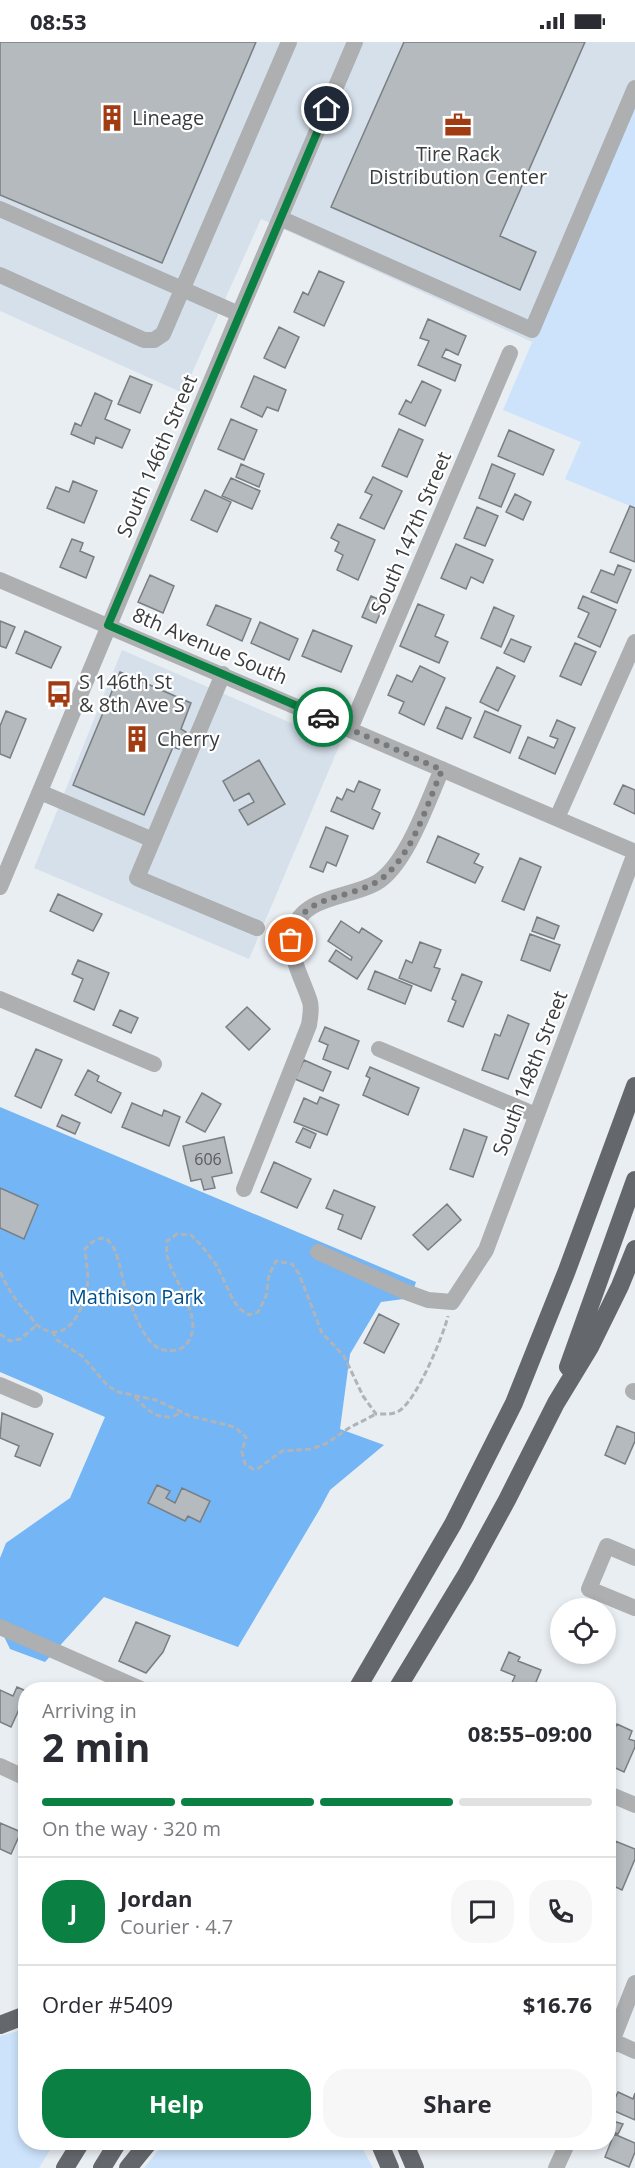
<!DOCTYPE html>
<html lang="en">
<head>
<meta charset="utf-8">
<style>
	body { margin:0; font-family:"Open Sans",sans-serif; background:#f7f7f7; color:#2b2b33; height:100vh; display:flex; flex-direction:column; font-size:22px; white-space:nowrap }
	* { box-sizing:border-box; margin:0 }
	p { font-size:20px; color:#7c7c81 }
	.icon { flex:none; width:33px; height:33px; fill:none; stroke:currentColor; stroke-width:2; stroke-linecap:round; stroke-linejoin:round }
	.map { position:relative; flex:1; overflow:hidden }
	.side { position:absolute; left:18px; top:1640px; width:598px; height:468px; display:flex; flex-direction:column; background:#fff; border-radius:24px; box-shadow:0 3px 9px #0003 }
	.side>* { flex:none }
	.buttons { position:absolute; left:550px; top:1556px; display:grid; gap:12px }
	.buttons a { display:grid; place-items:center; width:66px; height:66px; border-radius:50%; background:#fff; box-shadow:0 3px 9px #0003; font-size:30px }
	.pin { position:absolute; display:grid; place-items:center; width:51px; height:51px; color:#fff; margin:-26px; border:3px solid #fff; border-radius:50%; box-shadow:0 2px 6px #0007 }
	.courier { position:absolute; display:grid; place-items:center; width:60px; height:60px; margin:-30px; border:4px solid #0b8043; border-radius:50%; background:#fff; color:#222; box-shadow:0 2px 8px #0007 }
	.overview em { font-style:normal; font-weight:700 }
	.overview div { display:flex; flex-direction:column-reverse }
	.overview { display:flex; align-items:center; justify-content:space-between; height:102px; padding:0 24px }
	h1 { font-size:39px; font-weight:700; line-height:45px }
	.bar { display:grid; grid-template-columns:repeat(4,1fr); gap:9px 6px; align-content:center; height:72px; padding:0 24px }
	.bar i { height:8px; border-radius:4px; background:#e1e1e2 }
	.bar .current { background:#0b8043 }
	.bar p { grid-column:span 4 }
	.line { display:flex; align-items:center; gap:15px; padding:0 24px; border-top:2px solid #e1e1e2 }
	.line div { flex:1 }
	.round { display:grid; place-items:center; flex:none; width:63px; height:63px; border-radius:24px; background:#f7f7f7 }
	.action { display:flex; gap:12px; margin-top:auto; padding:12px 24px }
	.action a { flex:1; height:69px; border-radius:24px; background:#0b8043; color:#fff; font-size:24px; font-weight:700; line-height:69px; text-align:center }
	.action a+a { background:#f7f7f7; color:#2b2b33 }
	.status { display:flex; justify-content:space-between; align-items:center; height:42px; padding:0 30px; background:#fff; direction:ltr }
	.status svg { height:16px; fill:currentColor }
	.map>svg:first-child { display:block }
</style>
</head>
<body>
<div class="status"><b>08:53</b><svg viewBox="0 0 49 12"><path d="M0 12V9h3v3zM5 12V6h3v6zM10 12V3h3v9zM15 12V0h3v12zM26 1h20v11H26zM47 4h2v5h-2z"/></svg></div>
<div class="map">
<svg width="635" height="2126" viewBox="0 0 635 2126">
	<rect width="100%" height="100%" fill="#e9eef3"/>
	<path fill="#d6e0eb" d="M0,0H635V61L532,300L261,177L183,351L0,269Z
		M122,608L340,702L249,917L34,826Z"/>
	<path fill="#cce3fb" d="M635,61V466L565,437L581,400L503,368Z
		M25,1987L26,2100H55L39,2126H0V1994Z
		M165,2100H359L373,2126H144Z"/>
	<path fill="#73b5f5" d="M0,1065L416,1240L411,1256L381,1260L350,1312L340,1387L384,1403L330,1448L321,1465L238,1605L104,1555L45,1620L10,1607L0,1586V1516L6,1501L70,1456L105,1375L0,1330Z"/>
	<path fill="#b5babe" stroke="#797e82" stroke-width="1.5" d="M0,0H256L162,221L0,153Z
		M404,0H585L500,194L536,210L520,248L331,165Z
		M319,229L344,240L324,284L294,270L303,250L308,253Z
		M428,277L466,294L458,313L446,307L442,315L461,323L455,339L418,323L429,299L420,296Z
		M279,285L299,295L285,326L264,316Z
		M130,334L152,343L140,371L118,362Z
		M254,334L286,348L278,369L267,365L262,375L241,365Z
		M422,339L441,348L425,384L399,372L406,358L411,361Z
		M95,351L112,359L105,377L130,388L122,406L96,395L94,402L71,392L75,381L81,384Z
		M231,377L257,388L244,418L218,407Z
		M399,387L423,398L407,435L382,424Z
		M509,388L554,408L543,433L498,414Z
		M241,422L264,432L259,445L236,435Z
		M492,422L515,432L501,465L479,456Z
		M373,435L402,449L384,487L360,476L372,453L365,450Z
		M231,436L260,449L252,467L222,454Z
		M73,439L97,449L84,481L47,466L56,445L69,450Z
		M205,448L231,460L217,490L191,478Z
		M515,452L531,460L523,478L506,470Z
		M630,464L635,466V520L610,510Z
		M477,465L498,474L485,504L464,496Z
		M338,482L375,498L358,538L337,528L343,513L335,509L339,500L331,496Z
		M72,497L83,501L80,509L94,515L86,536L60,525Z
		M456,502L493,518L483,541L471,535L466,547L441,536Z
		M618,523L631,528L617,561L591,550L601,528L614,533Z
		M150,533L174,544L163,571L138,560Z
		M371,554L385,560L376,581L362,575Z
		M583,554L616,568L600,605L578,595L589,571L578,566Z
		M418,562L444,573L435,594L448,600L439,621L400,604Z
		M216,563L251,577L242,599L207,583Z
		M494,565L514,574L501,605L481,596Z
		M0,579L15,585L6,606L0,604Z
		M260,580L298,597L289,618L251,601Z
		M313,588L352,604L341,630L302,614Z
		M25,589L61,605L51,626L16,611Z
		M511,597L531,605L524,620L504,611Z
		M575,601L596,610L581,643L560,634Z
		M420,624L445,636L424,683L399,671L404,660L388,653L397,633L412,640Z
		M497,625L515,634L498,669L480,660Z
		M120,630L191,661L181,687L186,690L179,707L173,705L144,773L73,743Z
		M446,665L471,676L462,697L437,686Z
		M6,669L26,677L10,716L0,712V684Z
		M485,669L521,684L510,711L474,695Z
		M557,678L575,686L555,732L519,716L528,695L554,706L558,697L550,694Z
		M259,718L285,762L248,783L239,768L254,760L249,751L234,759L223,739Z
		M359,739L380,748L372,767L380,771L373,787L331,769L337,755L342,758L347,747L354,750Z
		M623,743L635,748V772L614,762Z
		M326,785L348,794L336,824L327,820L323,830L310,825Z
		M438,794L479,812L474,821L483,825L475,841L427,820Z
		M520,816L541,825L524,868L502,859Z
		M58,852L102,872L93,889L50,869Z
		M537,875L559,884L554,897L532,889Z
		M341,879L359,891L362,886L382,899L357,937L329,919L336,908L351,918L352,915L328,899Z
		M530,892L560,903L550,929L521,918Z
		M420,900L441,908L434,925L440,927L431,949L399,936L406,918L412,921Z
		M78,918L109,931L94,968L74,959L83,937L72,932Z
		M375,929L412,944L405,962L368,947Z
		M462,932L482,940L463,985L448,979L456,959L452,957Z
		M247,965L270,987L249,1008L226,985Z
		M120,968L138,976L131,991L113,983Z
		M508,973L529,982L508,1037L482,1028L495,992L500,994Z
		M325,985L359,999L348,1027L323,1017L328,1003L319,999Z
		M36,1007L62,1018L41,1066L15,1054Z
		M304,1018L331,1030L323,1049L295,1037Z
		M370,1025L419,1046L408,1073L363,1053L370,1036L366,1034Z
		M88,1028L99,1034L97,1039L121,1051L111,1071L75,1053Z
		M202,1051L221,1062L205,1090L186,1080Z
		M320,1055L339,1063L327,1093L294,1080L304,1056L317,1062Z
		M132,1061L162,1074L164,1068L180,1075L169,1104L122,1085Z
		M62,1073L80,1081L75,1092L57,1084Z
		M303,1086L316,1092L310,1106L296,1100Z
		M464,1087L487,1095L473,1135L450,1127Z
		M224,1095L232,1131L212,1135L215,1146L204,1148L201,1137L191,1139L183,1104Z
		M274,1120L311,1137L297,1166L261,1150Z
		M0,1146L38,1163L24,1197L0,1186Z
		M334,1148L375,1165L361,1197L338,1187L343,1173L326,1166Z
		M447,1162L461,1178L428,1208L413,1193Z
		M379,1272L399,1282L384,1311L364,1301Z
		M2,1371L53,1392L40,1424L15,1414L19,1404L0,1396Z
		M617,1384L635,1391V1399L625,1422L605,1413Z
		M157,1443L170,1449L166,1456L175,1461L182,1446L210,1459L200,1480L188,1474L185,1479L148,1461Z
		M136,1580L170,1594L163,1610L146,1631L119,1619Z
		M509,1610L520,1615L518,1619L541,1628L533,1647H509L515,1634L501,1628Z
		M17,1645L26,1649V1652L11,1685L0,1680V1648L13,1654Z
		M617,1682L632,1689L629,1697L635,1699V1705L624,1730L609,1723V1698Z
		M0,1781L21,1790L11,1812L0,1807Z
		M615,1799L635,1807V1817L622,1848L609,1842V1814Z
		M618,2050L633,2057L635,2051V2078L610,2067Z
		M609,2078L623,2082L618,2092L609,2088Z
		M614,2092L635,2101V2110L629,2125L605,2115Z"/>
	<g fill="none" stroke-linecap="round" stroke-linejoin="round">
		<path stroke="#b0b4b8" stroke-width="3" stroke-dasharray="6 3" stroke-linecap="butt" d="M0,1230C8,1247 15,1258 28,1272C31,1275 34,1280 37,1283C66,1305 83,1270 87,1245C89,1233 86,1219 85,1207C115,1174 119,1226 125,1245C131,1263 144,1305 164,1308C170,1309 177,1309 182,1306C212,1283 171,1237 167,1213C166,1208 167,1203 167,1199L177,1192L191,1193L202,1204L217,1224L233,1258L240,1267L249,1273L258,1270L266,1254L269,1233L276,1219L292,1222L299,1232L322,1291L344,1314L363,1354L376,1372C384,1372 392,1373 399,1369C416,1359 443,1295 448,1274
			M52,1289L57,1298L82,1314L108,1344L118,1350L156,1358L190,1374L231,1384L237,1387L246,1395L242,1410L245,1422L253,1427L259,1426L282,1409L312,1407L327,1401L349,1386L376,1372
			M0,1292L10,1299L20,1297L37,1283
			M135,1355C148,1370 163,1382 182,1370"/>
		<path stroke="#adafb1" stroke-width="16" d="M0,167L239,272
			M280,176L532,288L635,46
			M0,233L144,298H154L163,292L289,0
			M0,538L635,810
			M223,632L137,836L257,886
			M350,687L510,311
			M40,750L153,798
			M557,776L635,600
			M0,845L239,272L355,0
			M0,957L154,1022
			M379,1007L536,1073
			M244,1147L309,983C310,976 312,966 310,960C303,937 288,915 293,890C300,854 350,856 376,841C406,824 428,759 442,727
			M318,1210L406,1250L428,1258L452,1260L486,1208L635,811
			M0,1343L35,1358
			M633,1349L635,1350
			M635,1516L607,1504L589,1547L635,1566
			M0,1585L141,1647
			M0,1724L26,1736
			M609,1752L635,1763
			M609,1997L635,2009
			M609,2007L635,1941
			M556,2126L568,2100"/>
		<path stroke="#64686d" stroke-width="18" d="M568,1325L635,1138
			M357,1647L453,1482L514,1361L566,1231L635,1044
			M397,1647L466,1533L507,1458L556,1361L590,1305L620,1244L635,1207
			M0,1983L26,1973
			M379,2100L390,2126
			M404,2100L415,2126
			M65,2126L81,2100
			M102,2126L118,2100
			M128,2126L149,2100"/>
	</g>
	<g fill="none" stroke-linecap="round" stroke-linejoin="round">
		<path stroke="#777a7d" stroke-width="6" stroke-dasharray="0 10.8" d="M291,898C298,847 357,861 387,832C415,806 427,762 442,728L323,675"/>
		<path stroke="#0b8043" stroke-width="8" d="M323,675L108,583L327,67"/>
	</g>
	<defs>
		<symbol id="building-bare" viewBox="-9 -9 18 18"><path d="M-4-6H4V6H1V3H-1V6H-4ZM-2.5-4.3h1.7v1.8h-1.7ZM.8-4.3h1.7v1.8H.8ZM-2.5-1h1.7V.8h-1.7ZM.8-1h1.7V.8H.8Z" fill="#a13b12" stroke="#fff" stroke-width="2.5" paint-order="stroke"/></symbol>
		<symbol id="office-bare" viewBox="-9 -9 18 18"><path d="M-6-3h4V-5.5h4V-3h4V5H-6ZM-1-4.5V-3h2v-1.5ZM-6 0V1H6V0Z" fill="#a13b12" stroke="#fff" stroke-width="2.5" paint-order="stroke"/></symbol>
		<symbol id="bus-bare" viewBox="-9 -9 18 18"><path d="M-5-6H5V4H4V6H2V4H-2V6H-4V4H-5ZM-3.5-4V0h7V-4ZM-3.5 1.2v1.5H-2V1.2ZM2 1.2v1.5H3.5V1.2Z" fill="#a13b12" stroke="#fff" stroke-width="2.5" paint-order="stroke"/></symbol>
	</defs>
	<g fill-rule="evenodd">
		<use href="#building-bare" x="93" y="57" width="38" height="38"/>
		<use href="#office-bare" x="439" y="64" width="38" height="38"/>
		<use href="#bus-bare" x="40" y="633" width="38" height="38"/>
		<use href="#building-bare" x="118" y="678" width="38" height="38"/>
	</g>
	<g text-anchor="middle" stroke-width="4.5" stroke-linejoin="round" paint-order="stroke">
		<g font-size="16" fill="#595c5e">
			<text x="208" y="1123">606</text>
		</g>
		<g font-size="20" fill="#3a3c3e" stroke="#fff" text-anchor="start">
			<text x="132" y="83">Lineage</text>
			<text x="458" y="119" text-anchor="middle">Tire Rack<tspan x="458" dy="23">Distribution Center</tspan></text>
			<text x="79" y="647">S 146th St<tspan x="79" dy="23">&amp; 8th Ave S</tspan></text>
			<text x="157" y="704">Cherry</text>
		</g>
		<g font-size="20" fill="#3a3c3e" stroke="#fff">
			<text transform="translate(157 414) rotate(-67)" y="7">South 146th Street</text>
			<text transform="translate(411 491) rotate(-67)" y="7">South 147th Street</text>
			<text transform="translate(210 604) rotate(23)" y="7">8th Avenue South</text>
			<text transform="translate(530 1031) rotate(-69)" y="7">South 148th Street</text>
		</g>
		<g font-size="20" fill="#004e88" stroke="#fff">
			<text x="136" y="1262">Mathison Park</text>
		</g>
	</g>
</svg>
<div class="buttons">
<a><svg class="icon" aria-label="locate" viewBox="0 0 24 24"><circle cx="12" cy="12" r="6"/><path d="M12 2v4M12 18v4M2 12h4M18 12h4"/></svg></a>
</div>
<div class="pin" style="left:291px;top:898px;background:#ea580c"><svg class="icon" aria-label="bag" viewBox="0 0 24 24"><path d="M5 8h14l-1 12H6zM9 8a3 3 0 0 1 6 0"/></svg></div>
<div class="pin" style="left:327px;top:67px;background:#1f2937"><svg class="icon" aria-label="home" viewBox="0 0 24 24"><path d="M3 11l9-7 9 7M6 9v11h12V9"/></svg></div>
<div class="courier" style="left:323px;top:675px"><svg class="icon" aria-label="car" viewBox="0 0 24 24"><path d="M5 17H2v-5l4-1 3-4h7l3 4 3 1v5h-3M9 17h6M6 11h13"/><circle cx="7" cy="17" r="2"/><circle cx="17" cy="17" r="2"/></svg></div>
<section class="side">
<div class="overview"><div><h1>2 min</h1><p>Arriving in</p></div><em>08:55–09:00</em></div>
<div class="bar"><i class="current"></i><i class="current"></i><i class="current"></i><i></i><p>On the way · 320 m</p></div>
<div class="line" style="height:108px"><b class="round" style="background:#0b8043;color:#fff">J</b><div><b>Jordan</b><p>Courier · 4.7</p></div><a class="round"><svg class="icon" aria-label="chat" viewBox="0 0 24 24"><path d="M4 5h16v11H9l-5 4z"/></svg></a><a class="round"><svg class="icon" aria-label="phone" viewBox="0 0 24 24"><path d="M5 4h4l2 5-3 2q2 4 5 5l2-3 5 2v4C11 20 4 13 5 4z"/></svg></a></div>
<div class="line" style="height:78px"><div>Order #5409</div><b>$16.76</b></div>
<div class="action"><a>Help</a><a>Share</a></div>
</section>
</div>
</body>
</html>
